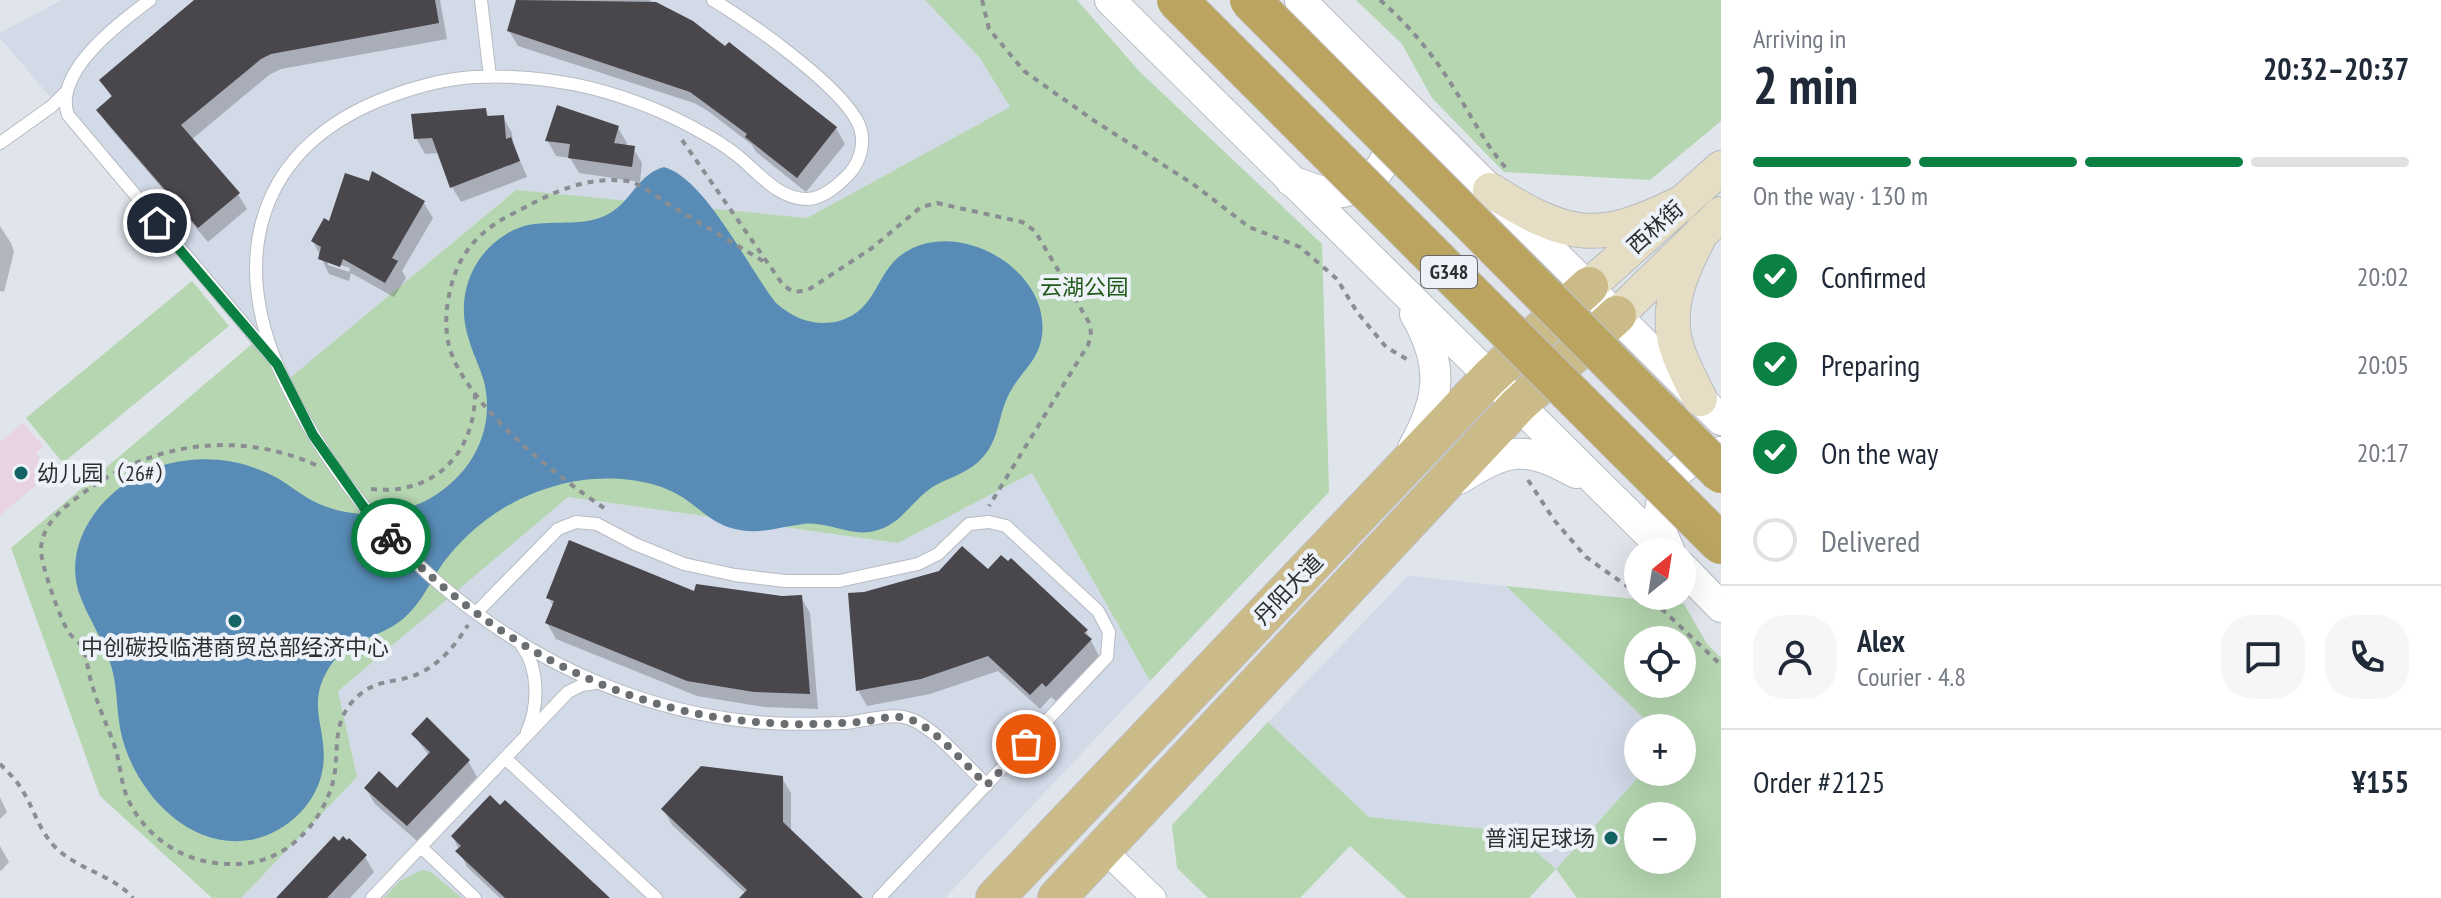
<!DOCTYPE html>
<html lang="en">
<head>
<meta charset="utf-8">
<style>
	body { margin:0; font-family:"PT Sans Narrow","Noto Sans SC",sans-serif; background:#f6f6f7; color:#1f2937; height:100vh; display:flex; flex-direction:column; font-size:30px; white-space:nowrap }
	* { box-sizing:border-box; margin:0 }
	p { font-size:26px; color:#747a83 }
	.icon { flex:none; width:44px; height:44px; fill:none; stroke:currentColor; stroke-width:2; stroke-linecap:round; stroke-linejoin:round }
	.map { position:relative; flex:1; overflow:hidden }
	.sheet { display:flex; flex-direction:column; background:#fff; width:720px }
	.sheet>* { flex:none }
	.needle { width:52px; rotate:30deg }
	.tools { position:absolute; left:1624px; top:538px; display:grid; gap:16px }
	.tools a { display:grid; place-items:center; width:72px; height:72px; border-radius:50%; background:#fff; box-shadow:0 8px 32px #0002; font-size:40px }
	.pin { position:absolute; display:grid; place-items:center; width:68px; height:68px; color:#fff; margin:-34px; border:4px solid #fff; border-radius:50%; box-shadow:0 2px 8px #0007 }
	.courier { position:absolute; display:grid; place-items:center; width:80px; height:80px; margin:-40px; border:6px solid #0b8043; border-radius:50%; background:#fff; color:#222; box-shadow:0 2px 10px #0007 }
	.summary em { font-style:normal; font-weight:700 }
	.summary div { display:flex; flex-direction:column-reverse }
	.summary { display:flex; align-items:center; justify-content:space-between; height:136px; padding:0 32px }
	h1 { font-size:52px; font-weight:700; line-height:60px }
	.bar { display:grid; grid-template-columns:repeat(4,1fr); gap:12px 8px; align-content:center; height:96px; padding:0 32px }
	.bar i { height:10px; border-radius:6px; background:#e0e1e3 }
	.bar .active { background:#0b8043 }
	.bar p { grid-column:span 4 }
	.line { display:flex; align-items:center; gap:20px; padding:0 32px; border-top:2px solid #e0e1e3 }
	.line div { flex:1 }
	.round { display:grid; place-items:center; flex:none; width:84px; height:84px; border-radius:32px; background:#f6f6f7 }
	ol { padding:0 32px; list-style:none }
	li { display:flex; align-items:center; gap:24px; height:88px }
	li p { margin-inline-start:auto }
	li .icon { padding:8px; border-radius:50%; background:#0b8043; color:#fff; stroke-width:4 }
	li:last-child { color:#747a83 }
	li i { width:44px; height:44px; border:4px solid #e0e1e3; border-radius:50% }
	main { display:flex; flex:1; min-height:0 }
	.map>svg:first-child { display:block }
</style>
</head>
<body>
<main>
<div class="map">
<svg width="1721" height="898" viewBox="0 0 1721 898">
	<rect width="100%" height="100%" fill="#e0e4eb"/>
	<path fill="#d2d9e7" d="M62,0H925L980,58L1010,107L807,218L515,190L290,379L0,38V33Z
		M1032,473L1150,681L945,898H241L357,777L338,691L567,497L898,543Z
		M1408,576L1506,586L1654,728H1638V772H1643L1556,869L1513,832L1369,817L1268,722Z"/>
	<path fill="#e7d3e2" d="M23,423L43,446L36,453L48,467L35,479L38,483L0,516V442Z"/>
	<path fill="#b5d6b0" fill-rule="evenodd" d="M925,0H1077L1139,71L1322,244L1329,492L1150,681L1032,473L898,543L568,497L338,691L357,777L241,898H212L100,796L11,548L257,340L290,378L516,190L807,218L1010,107L980,58Z
		M1356,0H1721V121L1650,180L1504,172L1432,98L1402,44Z
		M192,281L229,326L63,463L26,418Z
		M1506,586L1684,604L1707,644L1721,658V898H1577L1556,869L1529,898H1407L1350,846L1300,898H1208L1177,868L1172,825L1268,722L1369,817L1513,832L1556,869L1643,772H1682V728H1654ZM1638,640H1682V684H1638ZM1682,816V860H1638V816Z
		M422,870L431,872L462,898H384L400,881Z"/>
	<path fill="#588cb6" d="M664,167C706,179 748,268 776,303C794,319 815,327 839,321C878,310 875,272 904,253C958,217 1050,269 1042,335C1039,361 1020,372 1009,394C998,415 1000,438 983,457C970,472 953,476 936,485C911,499 902,527 870,532C847,535 826,521 803,524C779,527 760,535 735,529C716,525 703,512 688,501C653,475 595,474 555,486C510,498 471,526 443,563C430,582 421,604 403,619C376,641 345,637 326,673C307,708 328,731 323,767C318,804 285,834 250,840C188,850 136,792 122,737C116,714 118,691 112,669C105,641 88,619 79,593C64,546 95,501 134,478C179,452 235,454 279,479C295,489 309,501 327,507C357,518 391,516 421,503C464,483 493,440 486,392C484,374 474,358 469,340C455,299 470,255 508,233C538,215 571,229 602,217C631,206 635,175 664,167Z"/>
	<path fill="#0003" fill-rule="evenodd" d="M197,0H440L447,39L281,69L269,75L191,140L238,194L247,209L208,242L108,125L99,110L113,99L101,81Z
		M519,0H649L680,16L836,128L845,144L806,192L756,152L752,145L708,111L694,103L518,46L509,31Z
		M485,110L490,118L503,117L512,133L513,144L527,177L461,202L452,187L439,153L425,154L416,138Z
		M618,128L627,143L625,147L633,148L642,163L640,182L579,173L570,158L556,156L547,140Z
		M424,203L433,218L402,271L406,278L394,297L351,273L349,281L329,274L313,241L330,224ZM328,261L350,268L349,272L328,265Z
		M0,226L11,243L14,252L4,292L0,291Z
		M988,572L1086,631L1099,656L1056,701L1051,697L1040,709L998,671L930,694L867,706L858,690Z
		M695,593L801,597L810,613L818,709L764,707L697,696L556,639L547,623L554,607L548,597Z
		M414,735L468,761L477,777L417,841L375,804L366,789L397,791L429,756Z
		M782,778L791,793V832L857,898H742L746,894L672,825L663,809Z
		M0,797L7,812L0,819Z
		M453,837L607,898H500L467,867Z
		M0,846L9,862L1,871L0,870Z
		M365,857L374,872L350,898H279Z"/>
	<path fill="#49464c" d="M194,0H435L439,23L271,54L261,59L181,125L240,193L198,228L96,110L112,96L99,80Z
		M516,0L656,2L693,21L725,46L729,42L837,127L797,178L745,137L747,134L690,92L507,31Z
		M557,105L619,126L614,143L635,146L632,167L568,158L570,144L545,141Z
		M486,108L487,116L504,115L506,139L511,137L520,161L450,188L432,138L414,139L411,114Z
		M372,171L425,201L392,258L398,261L385,283L343,259L340,267L318,259L321,247L311,241L324,218L329,221L345,173L369,181Z
		M569,540L694,591L696,584L782,596L802,595L810,694L754,692L687,681L545,623L554,601L546,598Z
		M962,546L988,569L1001,555L1008,561L1011,558L1088,630L1084,633L1092,639L1046,687L1042,683L1030,695L988,656L921,679L856,691L848,593L864,592L939,571Z
		M427,717L470,760L407,826L364,788L379,771L397,788L430,752L411,734Z
		M701,766L783,776V822L863,898H739L747,890L661,809Z
		M490,795L500,805L505,800L610,898H505L455,851L461,846L451,836Z
		M334,836L339,841L343,836L347,840L349,838L367,855L327,898H276Z"/>
	<g fill="none" stroke-linecap="round" stroke-linejoin="round">
		<defs>
			<path id="service" d="M150,0C119,23 53,72 68,115L270,355
				M481,0L490,77
				M713,0C751,23 834,81 856,119C867,137 862,160 849,174C838,185 824,198 808,199C777,200 756,169 734,153C724,145 712,138 701,132C666,112 630,98 591,88C553,79 513,75 474,77C441,79 408,89 378,101C260,150 229,255 279,369C364,558 547,703 756,722C785,725 815,724 845,723C866,721 893,711 913,720C938,731 966,766 987,785
				M0,143L52,106L65,93
				M476,613L558,529L576,522L597,524L635,544L684,564L735,575L785,581H839L918,564L938,554L969,524L989,522L1006,526L1098,611L1109,632L1107,657L879,898
				M522,646C539,668 539,706 527,732
				M505,758L568,692L582,685L596,683
				M421,847L475,898
				M372,898L505,758L656,898"/>
			<path id="minor" d="M1103,849L1154,898"/>
			<path id="tertiary" d="M1110,0L1667,552
				M1300,0L1721,420
				M1291,181C1301,184 1311,189 1322,191C1366,200 1392,164 1395,123
				M1413,448C1441,398 1444,364 1415,314
				M1459,479C1507,449 1524,444 1576,473
				M1670,552C1667,544 1662,536 1661,528C1654,488 1683,456 1721,452
				M1682,567L1721,607"/>
			<path id="secondary" d="M1490,190C1567,238 1596,245 1679,204
				M1589,286L1721,168
				M1617,315L1721,214
				M1700,399C1693,385 1685,370 1679,354C1662,311 1682,268 1703,230"/>
			<path id="primary" d="M995,898L1490,377L1589,286
				M1057,898L1518,405L1617,315"/>
		</defs>
		<use href="#service" stroke="#b7bbc2" stroke-width="14"/>
		<use href="#minor" stroke="#b7bbc2" stroke-width="26"/>
		<use href="#tertiary" stroke="#b7bbc2" stroke-width="32"/>
		<use href="#secondary" stroke="#b7bbc2" stroke-width="36"/>
		<use href="#primary" stroke="#c0c0c1" stroke-width="40"/>
		<path stroke="#8a8d91" stroke-width="4" stroke-dasharray="6 6" stroke-linecap="butt" d="M982,0L989,29L1024,71L1093,120L1193,184L1249,227L1300,247L1337,279L1357,312L1386,347L1410,361
			M1380,0C1410,26 1435,57 1455,90C1472,117 1485,144 1506,168
			M682,140L781,282C790,292 795,293 808,290L872,248L921,207L937,203L1022,222L1035,231L1090,324L1091,335L1088,345L989,506
			M316,465C235,429 147,443 78,497C60,510 42,526 41,549C40,562 61,623 70,634C74,639 79,641 82,647C88,660 88,674 93,688C99,709 109,729 116,750C120,765 121,782 127,797C141,830 173,856 209,862C233,866 257,865 279,853C308,837 331,803 335,771C338,746 334,723 352,702C377,675 395,686 422,672C443,661 456,644 468,625
			M1528,480L1554,520L1586,557L1638,594
			M371,489C434,496 476,453 475,391
			M604,508C554,474 480,416 454,360C443,336 445,308 452,283C461,250 483,228 514,213C552,193 583,176 628,181C640,183 654,195 665,202C698,222 730,241 763,261
			M1641,596L1663,610L1721,665
			M0,764C9,773 18,782 24,793C35,812 39,830 55,847C78,870 112,874 133,898"/>
		<use href="#service" stroke="#fff" stroke-width="12"/>
		<use href="#minor" stroke="#fff" stroke-width="24"/>
		<use href="#tertiary" stroke="#fff" stroke-width="30"/>
		<use href="#secondary" stroke="#e5ddc4" stroke-width="34"/>
		<use href="#primary" stroke="#cbbb88" stroke-width="38"/>
		<defs>
			<path id="trunk-bridge" d="M1177,0L1721,544
				M1250,0L1721,473"/>
		</defs>
		<use href="#trunk-bridge" stroke="#c0c0c1" stroke-width="42" stroke-linecap="butt"/>
		<use href="#trunk-bridge" stroke="#baa460" stroke-width="40"/>
	</g>
	<g fill="none" stroke-linecap="round" stroke-linejoin="round">
		<path stroke="#6b6e71" stroke-width="8" stroke-dasharray="0 14.4" d="M391,538C481,631 593,698 721,718C752,722 782,725 812,724C828,724 845,723 861,722C879,720 896,712 914,721C939,732 966,766 987,785L1026,744"/>
		<path stroke="#0b8043" stroke-width="10" d="M157,223L277,364L313,435L370,516L391,538"/>
	</g>
	<g fill="#146465" stroke="#edf1f8" stroke-width="3">
		<circle cx="21" cy="473" r="8"/>
		<circle cx="235" cy="621" r="8"/>
		<circle cx="1611" cy="838" r="8"/>
	</g>
	<g text-anchor="middle" stroke-width="8" stroke-linejoin="round" paint-order="stroke">
		<rect fill="#edf1f8" stroke="#66686c" stroke-width="2" x="1421" y="256" width="56" height="32" rx="6"/>
		<g font-size="20" font-weight="bold" fill="#2c2e30">
			<text x="1449" y="279">G348</text>
		</g>
		<g font-size="22" fill="#2c2e30" stroke="#edf1f8">
			<text transform="translate(1655 227) rotate(-42)" y="8">西林街</text>
			<text transform="translate(1288 589) rotate(-46)" y="8">丹阳大道</text>
		</g>
		<g font-size="22" fill="#215a19" stroke="#edf1f8">
			<text x="1084" y="295">云湖公园</text>
		</g>
		<g font-size="22" fill="#2c2e30" stroke="#edf1f8" text-anchor="start">
			<text x="37" y="481">幼儿园（26#）</text>
			<text x="235" y="655" text-anchor="middle">中创碳投临港商贸总部经济中心</text>
			<text x="1595" y="846" text-anchor="end">普润足球场</text>
		</g>
	</g>
</svg>
<div class="tools">
<a><svg class="needle" viewBox="-14 -14 28 28"><path d="M0-13l5 13h-10z" fill="#e53935"/><path d="M0 13l5-13h-10z" fill="#747a83"/></svg></a>
<a><svg class="icon" aria-label="locate" viewBox="0 0 24 24"><circle cx="12" cy="12" r="6"/><path d="M12 2v4M12 18v4M2 12h4M18 12h4"/></svg></a>
<a>+</a>
<a>−</a>
</div>
<div class="pin" style="left:1026px;top:744px;background:#ea580c"><svg class="icon" aria-label="bag" viewBox="0 0 24 24"><path d="M5 8h14l-1 12H6zM9 8a3 3 0 0 1 6 0"/></svg></div>
<div class="pin" style="left:157px;top:223px;background:#1f2937"><svg class="icon" aria-label="home" viewBox="0 0 24 24"><path d="M3 11l9-7 9 7M6 9v11h12V9"/></svg></div>
<div class="courier" style="left:391px;top:538px"><svg class="icon" aria-label="bike" viewBox="0 0 24 24"><circle cx="6" cy="16" r="4"/><circle cx="18" cy="16" r="4"/><path d="M6 16l4-8h5l3 8M10 8l3 8H6M13 5h3"/></svg></div>
</div>
<section class="sheet">
<div class="summary"><div><h1>2 min</h1><p>Arriving in</p></div><em>20:32–20:37</em></div>
<div class="bar"><i class="active"></i><i class="active"></i><i class="active"></i><i></i><p>On the way · 130 m</p></div>
<ol>
<li><svg class="icon" aria-label="check" viewBox="0 0 24 24"><path d="M5 12l5 5 9-10"/></svg>Confirmed<p>20:02</p></li>
<li><svg class="icon" aria-label="check" viewBox="0 0 24 24"><path d="M5 12l5 5 9-10"/></svg>Preparing<p>20:05</p></li>
<li><svg class="icon" aria-label="check" viewBox="0 0 24 24"><path d="M5 12l5 5 9-10"/></svg>On the way<p>20:17</p></li>
<li><i></i>Delivered</li>
</ol>
<div class="line" style="height:144px"><a class="round"><svg class="icon" aria-label="person" viewBox="0 0 24 24"><circle cx="12" cy="8" r="4"/><path d="M4 21q1-7 8-7t8 7"/></svg></a><div><b>Alex</b><p>Courier · 4.8</p></div><a class="round"><svg class="icon" aria-label="chat" viewBox="0 0 24 24"><path d="M4 5h16v11H9l-5 4z"/></svg></a><a class="round"><svg class="icon" aria-label="phone" viewBox="0 0 24 24"><path d="M5 4h4l2 5-3 2q2 4 5 5l2-3 5 2v4C11 20 4 13 5 4z"/></svg></a></div>
<div class="line" style="height:104px"><div>Order #2125</div><b>¥155</b></div>
</section>
</main>
</body>
</html>
